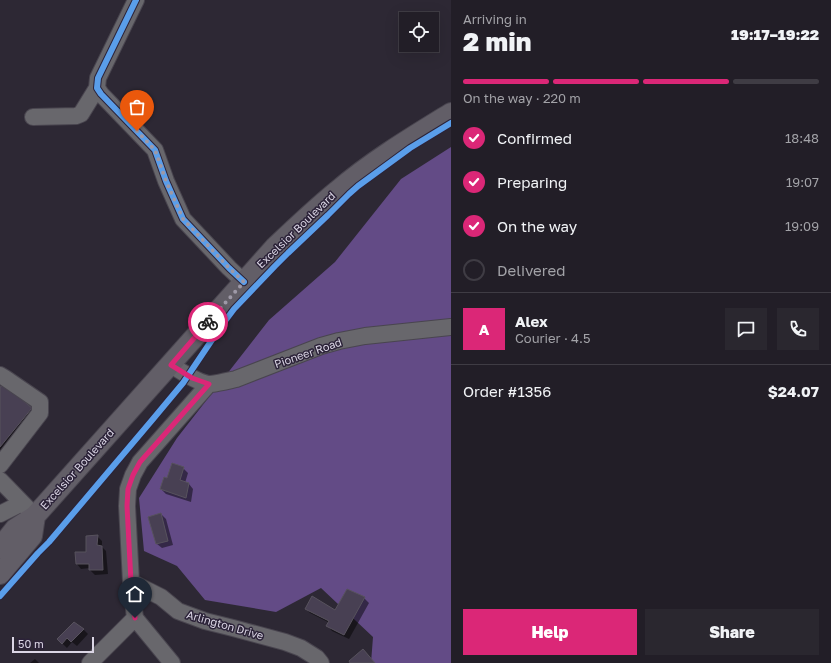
<!DOCTYPE html>
<html lang="en">
<head>
<meta charset="utf-8">
<style>
	body { margin:0; font-family:"Golos Text",sans-serif; background:#2a272f; color:#f1f3f6; height:100vh; display:flex; flex-direction:column; font-size:15px; white-space:nowrap }
	* { box-sizing:border-box; margin:0 }
	p { font-size:13px; color:#a2a2a7 }
	.icon { flex:none; width:22px; height:22px; fill:none; stroke:currentColor; stroke-width:2; stroke-linecap:round; stroke-linejoin:round }
	.map { position:relative; flex:1; overflow:hidden }
	.sheet { display:flex; flex-direction:column; background:#221e27; width:380px }
	.sheet>* { flex:none }
	.fabs { position:absolute; left:399px; top:12px; display:grid; gap:8px }
	.fabs a { display:grid; place-items:center; width:40px; height:40px; border-radius:0px; background:#221e27; box-shadow:0 4px 16px #0002,0 0 0 1px #3f3c44; font-size:20px }
	.scale { position:absolute; left:12px; bottom:10px; width:82px; box-sizing:border-box; padding-left:4px; border:2px solid #dbd6e5; border-top:0; font-size:11px; line-height:14px; white-space:nowrap; color:#dbd6e5; -webkit-text-stroke:3px #2c2339; paint-order:stroke }
	.pin { position:absolute; display:grid; place-items:center; width:34px; height:34px; color:#fff; margin:-41px -17px; border-radius:50% 50% 50% 0; rotate:-45deg; box-shadow:0 0 4px #0007 }
	.pin .icon { rotate:45deg }
	.courier { position:absolute; display:grid; place-items:center; width:40px; height:40px; margin:-20px; border:3px solid #db2777; border-radius:50%; background:#fff; color:#222; box-shadow:0 1px 5px #0007 }
	.head em { font-style:normal; font-weight:800 }
	.head div { display:flex; flex-direction:column-reverse }
	.head { display:flex; align-items:center; justify-content:space-between; height:68px; padding:0 12px }
	h1 { font-size:26px; font-weight:800; line-height:30px }
	.bar { display:grid; grid-template-columns:repeat(4,1fr); gap:6px 4px; align-content:center; height:48px; padding:0 12px }
	.bar i { height:5px; border-radius:3px; background:#3f3c44 }
	.bar .selected { background:#db2777 }
	.bar p { grid-column:span 4 }
	.line { display:flex; align-items:center; gap:10px; padding:0 12px; border-top:1px solid #3f3c44 }
	.line div { flex:1 }
	.round { display:grid; place-items:center; flex:none; width:42px; height:42px; border-radius:0px; background:#2a272f }
	ol { padding:0 12px; list-style:none }
	li { display:flex; align-items:center; gap:12px; height:44px }
	li p { margin-inline-start:auto }
	li .icon { padding:4px; border-radius:50%; background:#db2777; color:#fff; stroke-width:4 }
	li:last-child { color:#a2a2a7 }
	li i { width:22px; height:22px; border:2px solid #3f3c44; border-radius:50% }
	.primary-button { display:flex; gap:8px; margin-top:auto; padding:8px 12px }
	.primary-button a { flex:1; height:46px; border-radius:0px; background:#db2777; color:#fff; font-size:16px; font-weight:800; line-height:46px; text-align:center }
	.primary-button a+a { background:#2a272f; color:#f1f3f6 }
	main { display:flex; flex:1; min-height:0 }
	.map>svg:first-child { display:block }
</style>
</head>
<body>
<main>
<div class="map">
<svg width="451" height="663" viewBox="0 0 451 663">
	<rect width="100%" height="100%" fill="#2d2834"/>
	<path fill="#634b86" d="M451,147V663H371L373,637L321,588L276,612L205,600L177,566L144,551L139,498L177,438L269,320L335,262L401,179Z"/>
	<path fill="#0007" d="M4,386L31,409L41,418L0,458V389Z
		M183,468L188,473L185,483L189,484L193,489L191,502L166,494L161,489Z
		M161,514L166,519L173,545L162,548L157,544Z
		M97,536L102,541V547L106,551L108,574L95,575L90,570V568L81,569L77,564L87,553Z
		M364,598L369,603L349,639L332,631L328,626L330,623L310,613L306,609L335,611Z
		M74,623L84,630L88,634L77,646L72,642L67,648L58,639Z
		M35,659L39,663H30Z"/>
	<path fill="#484053" stroke="#57525d" d="M4,385L32,408L0,447V387Z
		M172,463L184,467L180,480L189,483L186,498L160,489L164,477L167,478Z
		M161,513L168,541L156,544L148,517Z
		M98,535L97,545L102,546L103,570H89V564H76L75,552H86V536Z
		M347,589L365,597L344,635L326,626L329,621L305,609L312,596L335,610Z
		M74,622L84,629L71,642L67,638L62,644L57,639Z
		M363,649L375,663H350L349,661Z"/>
	<g fill="none" stroke-linecap="round" stroke-linejoin="round">
		<defs>
			<path id="minor" d="M136,0L98,78L97,88L101,94L155,150L166,181L183,219L229,268L244,282
				M33,117L76,116L81,114L97,88
				M171,365C181,371 199,384 211,384C219,383 227,381 236,379L321,346L339,341L365,336L451,327
				M0,375L5,378L40,402V413L0,465
				M0,480L35,516
				M0,514L22,503
				M131,582L161,597L178,611L205,621L233,628L285,642L301,648L317,658L321,663
				M135,618L131,582L127,506L128,489L133,475L140,462L209,384
				M135,618L172,663
				M90,663L135,618"/>
			<path id="major" d="M0,548L15,529L35,516L275,247C295,228 315,209 337,191C372,161 412,137 451,113
				M0,574L32,536L35,516"/>
		</defs>
		<use href="#minor" stroke="#49454f" stroke-width="18"/>
		<use href="#major" stroke="#49454f" stroke-width="22"/>
		<use href="#minor" stroke="#68676c" stroke-width="16"/>
		<use href="#major" stroke="#625e67" stroke-width="20"/>
		<defs>
			<path id="cycleway" d="M136,0L98,78L97,88L101,94L155,150L166,181L183,219L229,268L244,282
				M0,596L38,553L49,542L153,419L183,383L222,325L234,309L275,266L288,253L328,215L349,194L358,186L410,148L451,123"/>
		</defs>
		<use href="#cycleway" stroke="#2c2339" stroke-width="8"/>
		<use href="#cycleway" stroke="#5a9eea" stroke-width="6"/>
	</g>
	<g fill="none" stroke-linecap="round" stroke-linejoin="round">
		<path stroke="#9e99a7" stroke-width="4" stroke-dasharray="0 7.2" d="M137,131L155,150L166,181L183,219L229,268L244,282L208,322"/>
		<path stroke="#db2777" stroke-width="5" d="M135,618L131,582L127,506L128,489L133,475L140,462L209,384L192,378L171,365L208,322"/>
	</g>
	<g text-anchor="middle" stroke-width="3" stroke-linejoin="round" paint-order="stroke">
		<g font-size="11" fill="#dbd6e5" stroke="#2c2339">
			<text transform="translate(296 230) rotate(-44)" y="4">Excelsior Boulevard</text>
			<text transform="translate(308 353) rotate(-19)" y="4">Pioneer Road</text>
			<text transform="translate(77 469) rotate(-48)" y="4">Excelsior Boulevard</text>
			<text transform="translate(225 625) rotate(16)" y="4">Arlington Drive</text>
		</g>
	</g>
</svg>
<div class="fabs">
<a><svg class="icon" aria-label="locate" viewBox="0 0 24 24"><circle cx="12" cy="12" r="6"/><path d="M12 2v4M12 18v4M2 12h4M18 12h4"/></svg></a>
</div>
<div class="scale">50 m</div>
<div class="pin" style="left:137px;top:131px;background:#ea580c"><svg class="icon" aria-label="bag" viewBox="0 0 24 24"><path d="M5 8h14l-1 12H6zM9 8a3 3 0 0 1 6 0"/></svg></div>
<div class="pin" style="left:135px;top:618px;background:#1f2937"><svg class="icon" aria-label="home" viewBox="0 0 24 24"><path d="M3 11l9-7 9 7M6 9v11h12V9"/></svg></div>
<div class="courier" style="left:208px;top:322px"><svg class="icon" aria-label="bike" viewBox="0 0 24 24"><circle cx="6" cy="16" r="4"/><circle cx="18" cy="16" r="4"/><path d="M6 16l4-8h5l3 8M10 8l3 8H6M13 5h3"/></svg></div>
</div>
<section class="sheet">
<div class="head"><div><h1>2 min</h1><p>Arriving in</p></div><em>19:17–19:22</em></div>
<div class="bar"><i class="selected"></i><i class="selected"></i><i class="selected"></i><i></i><p>On the way · 220 m</p></div>
<ol>
<li><svg class="icon" aria-label="check" viewBox="0 0 24 24"><path d="M5 12l5 5 9-10"/></svg>Confirmed<p>18:48</p></li>
<li><svg class="icon" aria-label="check" viewBox="0 0 24 24"><path d="M5 12l5 5 9-10"/></svg>Preparing<p>19:07</p></li>
<li><svg class="icon" aria-label="check" viewBox="0 0 24 24"><path d="M5 12l5 5 9-10"/></svg>On the way<p>19:09</p></li>
<li><i></i>Delivered</li>
</ol>
<div class="line" style="height:72px"><b class="round" style="background:#db2777;color:#fff">A</b><div><b>Alex</b><p>Courier · 4.5</p></div><a class="round"><svg class="icon" aria-label="chat" viewBox="0 0 24 24"><path d="M4 5h16v11H9l-5 4z"/></svg></a><a class="round"><svg class="icon" aria-label="phone" viewBox="0 0 24 24"><path d="M5 4h4l2 5-3 2q2 4 5 5l2-3 5 2v4C11 20 4 13 5 4z"/></svg></a></div>
<div class="line" style="height:52px"><div>Order #1356</div><b>$24.07</b></div>
<div class="primary-button"><a>Help</a><a>Share</a></div>
</section>
</main>
</body>
</html>
